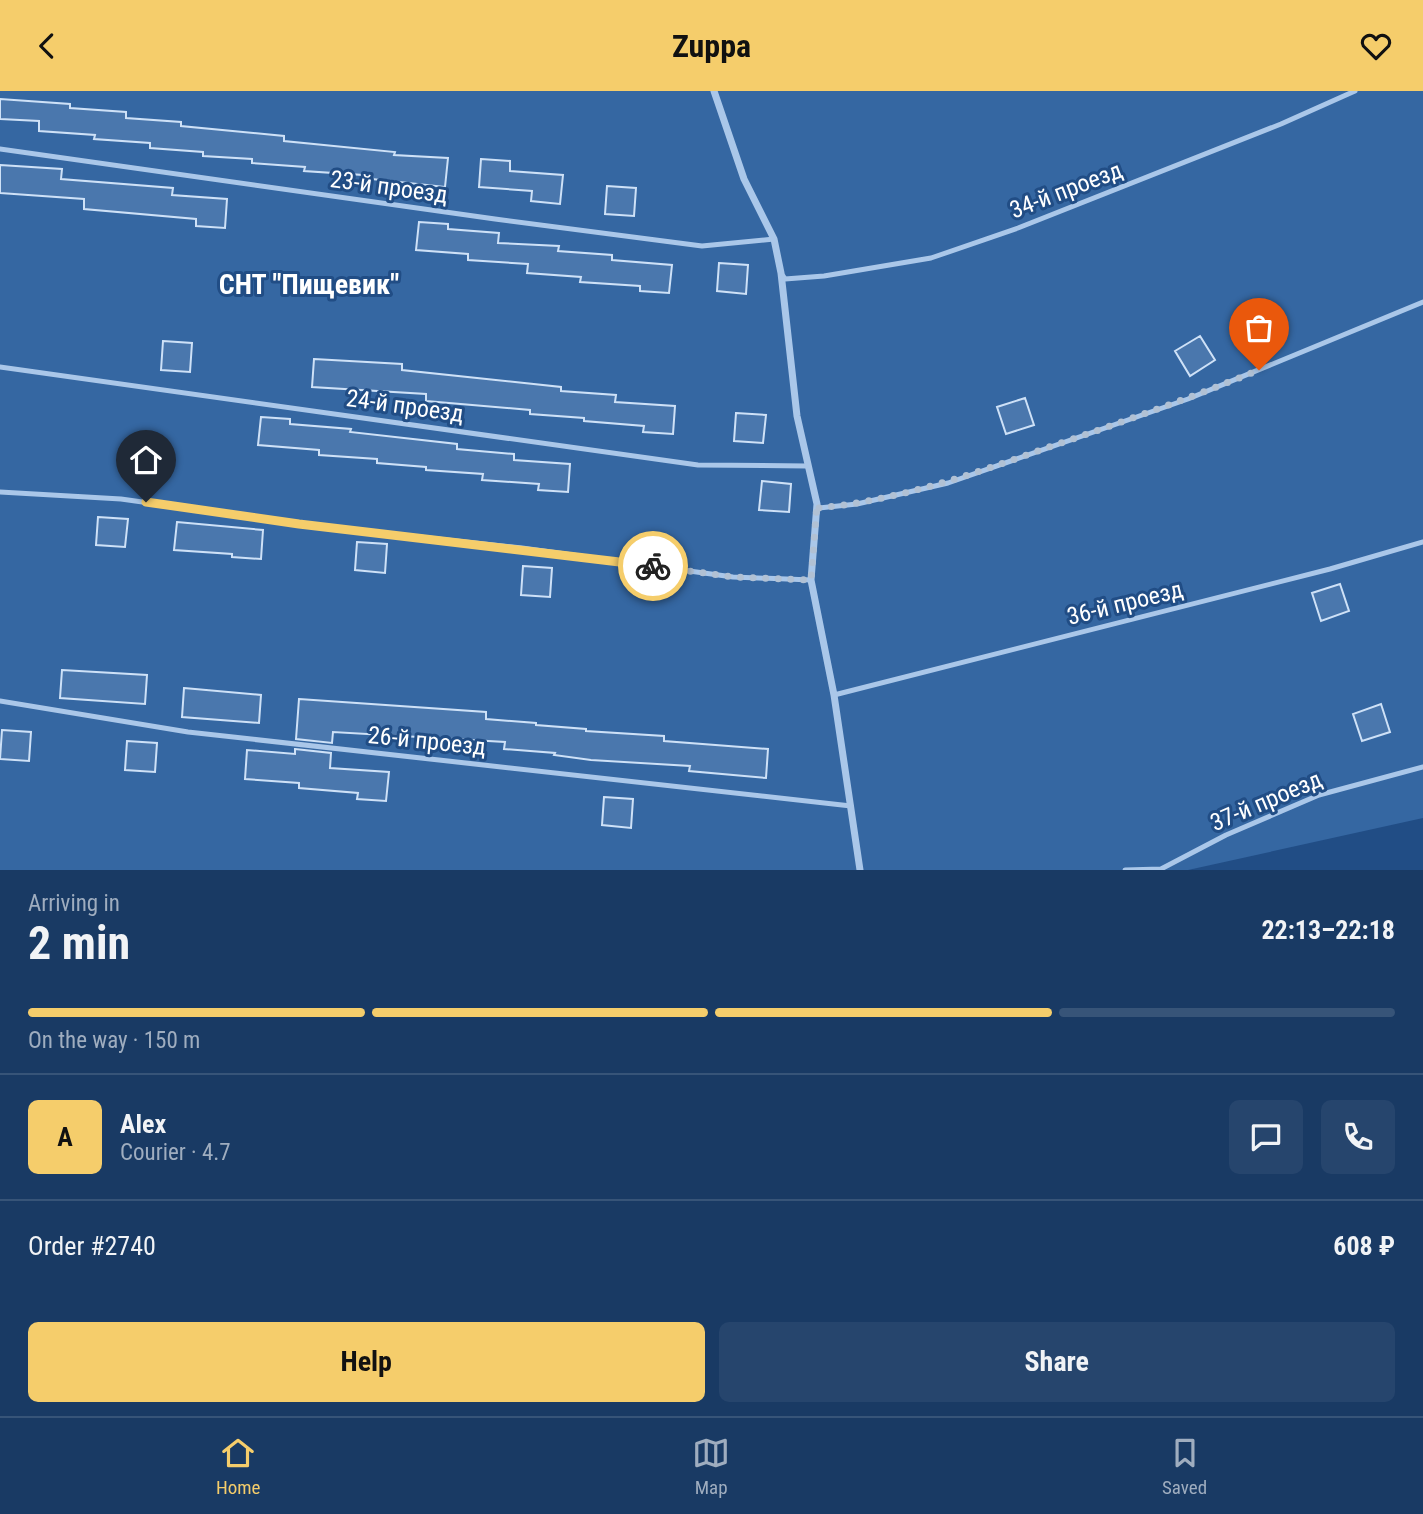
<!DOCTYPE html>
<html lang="en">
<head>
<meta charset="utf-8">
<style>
	body { margin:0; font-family:"Roboto Condensed",sans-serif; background:#26456d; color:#f1f3f6; height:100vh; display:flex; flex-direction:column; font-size:26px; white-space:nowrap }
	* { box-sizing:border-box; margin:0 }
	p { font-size:23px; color:#9fadbf }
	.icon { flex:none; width:38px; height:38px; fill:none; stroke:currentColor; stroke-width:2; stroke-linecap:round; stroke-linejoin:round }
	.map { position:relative; height:779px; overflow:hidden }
	.side { display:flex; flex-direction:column; background:#193a64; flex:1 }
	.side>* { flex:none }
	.pin { position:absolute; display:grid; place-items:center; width:60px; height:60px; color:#fff; margin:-72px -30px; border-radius:50% 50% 50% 0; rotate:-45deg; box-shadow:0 0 7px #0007 }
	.pin .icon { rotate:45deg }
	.courier { position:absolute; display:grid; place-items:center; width:70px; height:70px; margin:-35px; border:5px solid #f5cd6b; border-radius:50%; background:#fff; color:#222; box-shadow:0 2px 9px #0007 }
	.headline em { font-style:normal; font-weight:700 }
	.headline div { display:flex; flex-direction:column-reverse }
	.headline { display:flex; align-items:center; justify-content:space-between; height:119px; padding:0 28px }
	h1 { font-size:46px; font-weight:700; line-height:52px }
	.bar { display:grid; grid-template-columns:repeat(4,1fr); gap:10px 7px; align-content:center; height:84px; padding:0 28px }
	.bar i { height:9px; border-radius:5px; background:#375478 }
	.bar .active { background:#f5cd6b }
	.bar p { grid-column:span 4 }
	.line { display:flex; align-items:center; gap:18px; padding:0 28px; border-top:2px solid #375478 }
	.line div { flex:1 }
	.round { display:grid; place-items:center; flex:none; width:74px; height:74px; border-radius:10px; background:#26456d }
	.cta { display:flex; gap:14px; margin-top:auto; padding:14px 28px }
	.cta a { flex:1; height:80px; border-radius:10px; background:#f5cd6b; color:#111; font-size:28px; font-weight:700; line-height:80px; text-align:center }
	.cta a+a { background:#26456d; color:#f1f3f6 }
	header { display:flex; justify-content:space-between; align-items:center; height:91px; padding:0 28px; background:#f5cd6b; color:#111; font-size:32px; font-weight:700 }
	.dock { display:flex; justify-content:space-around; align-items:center; height:98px; border-top:2px solid #375478; background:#193a64; font-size:19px; color:#9fadbf }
	.dock a { display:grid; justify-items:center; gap:4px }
	.dock .active { color:#f5cd6b }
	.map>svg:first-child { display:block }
</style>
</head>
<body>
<header><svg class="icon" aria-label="back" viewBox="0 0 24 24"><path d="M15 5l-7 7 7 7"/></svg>Zuppa<svg class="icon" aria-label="heart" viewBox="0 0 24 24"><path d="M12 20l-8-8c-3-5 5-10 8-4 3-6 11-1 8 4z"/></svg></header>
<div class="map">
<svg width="1423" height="779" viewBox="0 0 1423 779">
	<rect width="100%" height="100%" fill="#214d85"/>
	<path fill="#3567a2" d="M0,0H1423V727L1188,779H0Z"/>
	<path fill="#4a77ad" stroke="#cee1f7" stroke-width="2" d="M0,8L70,13V17L126,21V27L181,31V35L284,45V50L395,61L394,64L448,67L445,96L363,87V84L304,80L305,76L252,72V68L203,65V61L150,57V52L94,48L95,44L39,40V30L0,28Z
		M481,68L510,70V80L563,84L560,113L531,110L532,100L479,96Z
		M0,74L62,78L61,88L173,97L172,104L227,108L225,137L196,135V128L84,118V108L0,102Z
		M607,95L636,97L634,125L605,123Z
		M419,131L448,133V138L499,142L498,152L559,155L558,160L612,164V169L672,174L669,202L640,200V195L580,191L581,186L527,182L528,173L468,169V163L416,159Z
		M719,172L748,174L746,203L717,200Z
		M1200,245L1215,269L1190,285L1175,260Z
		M163,250L192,252L190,281L161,279Z
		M314,268L402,273V279L561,296V300L616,304L615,311L675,315L673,343L643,341L644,335L584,330V327L530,323V319L426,310V303L312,296Z
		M1025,307L1034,334L1006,343L997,316Z
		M736,322L766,324L763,352L734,350Z
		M261,326L290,328V333L351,338L350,341L457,353V358L514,363V369L570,373L568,401L538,399L539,393L482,389L483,383L426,379V376L377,372V368L319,364V359L258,354Z
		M762,390L791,393L789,421L759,419Z
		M98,426L128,428L125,456L96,454Z
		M177,431L263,439L261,468L232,466V463L174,459Z
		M357,451L387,453L385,482L355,479Z
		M523,475L552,477L550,506L521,504Z
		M1340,493L1349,520L1321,530L1312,502Z
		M62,579L147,584L145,613L60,607Z
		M184,597L261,604L259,632L182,626Z
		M299,608L486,621V628L536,632V634L586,638V640L664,645V650L768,658L766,687L689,680L690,675L591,669L554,664L555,662L504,658L505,651L333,641L332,652L296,648Z
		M1381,613L1390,641L1362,650L1353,623Z
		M2,639L31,641L29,670L0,668Z
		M127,650L157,652L155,681L125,679Z
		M295,658L331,662L330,677L389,681L386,710L357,708L358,702L299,697V692L245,688L247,659L295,663Z
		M604,706L633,708L631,737L602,734Z"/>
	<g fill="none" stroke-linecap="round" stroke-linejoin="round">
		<path stroke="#aac7e9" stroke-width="5" d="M0,58L495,128L702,155L774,148
			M783,185L785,188L824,185L931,167L1018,137L1281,33L1355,0
			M0,276L698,374L807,375
			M0,401L121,408L299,433L522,457L733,486L811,489
			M817,413L819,417L857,413L948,392L1188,308L1423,211
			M834,604L1330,478L1423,451
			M0,610L188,641L851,715
			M1125,779L1161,778L1226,744L1319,704L1423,676"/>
		<path stroke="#aac7e9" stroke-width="7" d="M714,0L744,88L774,148L781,182L797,325L817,413L811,489L834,604L860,779"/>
	</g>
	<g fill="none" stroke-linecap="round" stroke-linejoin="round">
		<path stroke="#b1c1d4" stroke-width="7" stroke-dasharray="0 12.6" d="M653,475L733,486L811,489L817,413L819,417C899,409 974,383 1049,356C1120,332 1190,307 1259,279"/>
		<path stroke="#f5cd6b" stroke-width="9" d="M146,411L299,433L653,475"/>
	</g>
	<g text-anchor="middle" stroke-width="6" stroke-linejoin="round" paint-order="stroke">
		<g font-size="24" fill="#fff" stroke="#214d85">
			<text transform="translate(389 96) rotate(8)" y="8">23-й проезд</text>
			<text transform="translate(1066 99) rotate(-21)" y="8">34-й проезд</text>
			<text transform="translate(405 315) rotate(8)" y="8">24-й проезд</text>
			<text transform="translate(1125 512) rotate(-14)" y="8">36-й проезд</text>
			<text transform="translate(427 650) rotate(6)" y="8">26-й проезд</text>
			<text transform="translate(1266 710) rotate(-23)" y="8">37-й проезд</text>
		</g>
		<g font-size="28" font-weight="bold" fill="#fff" stroke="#214d85">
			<text x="309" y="203">СНТ "Пищевик"</text>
		</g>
	</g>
</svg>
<div class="pin" style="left:1259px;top:279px;background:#ea580c"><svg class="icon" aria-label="bag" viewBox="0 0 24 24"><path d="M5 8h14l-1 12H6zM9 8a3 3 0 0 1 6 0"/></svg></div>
<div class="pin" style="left:146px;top:411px;background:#1f2937"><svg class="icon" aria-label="home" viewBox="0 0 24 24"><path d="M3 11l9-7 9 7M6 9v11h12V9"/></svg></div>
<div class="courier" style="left:653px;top:475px"><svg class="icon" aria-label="bike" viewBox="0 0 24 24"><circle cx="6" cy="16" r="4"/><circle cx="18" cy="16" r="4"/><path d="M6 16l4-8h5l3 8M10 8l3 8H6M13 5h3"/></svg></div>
</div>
<section class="side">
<div class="headline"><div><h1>2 min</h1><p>Arriving in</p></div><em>22:13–22:18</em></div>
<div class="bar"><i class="active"></i><i class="active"></i><i class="active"></i><i></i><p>On the way · 150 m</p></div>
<div class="line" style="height:126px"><b class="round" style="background:#f5cd6b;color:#111">A</b><div><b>Alex</b><p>Courier · 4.7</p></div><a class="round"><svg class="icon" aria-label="chat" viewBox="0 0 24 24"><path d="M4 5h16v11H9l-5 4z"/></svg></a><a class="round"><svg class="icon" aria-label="phone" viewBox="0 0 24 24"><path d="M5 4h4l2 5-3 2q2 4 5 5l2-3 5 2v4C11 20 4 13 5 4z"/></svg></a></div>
<div class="line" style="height:91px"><div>Order #2740</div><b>608 ₽</b></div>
<div class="cta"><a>Help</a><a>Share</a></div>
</section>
<nav class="dock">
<a class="active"><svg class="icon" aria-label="home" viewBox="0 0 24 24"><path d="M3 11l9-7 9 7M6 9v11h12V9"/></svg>Home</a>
<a><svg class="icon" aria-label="map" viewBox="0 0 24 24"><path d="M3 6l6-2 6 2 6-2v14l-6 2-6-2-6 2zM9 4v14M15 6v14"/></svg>Map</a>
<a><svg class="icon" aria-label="saved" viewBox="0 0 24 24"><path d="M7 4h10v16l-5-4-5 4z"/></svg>Saved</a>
</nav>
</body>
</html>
